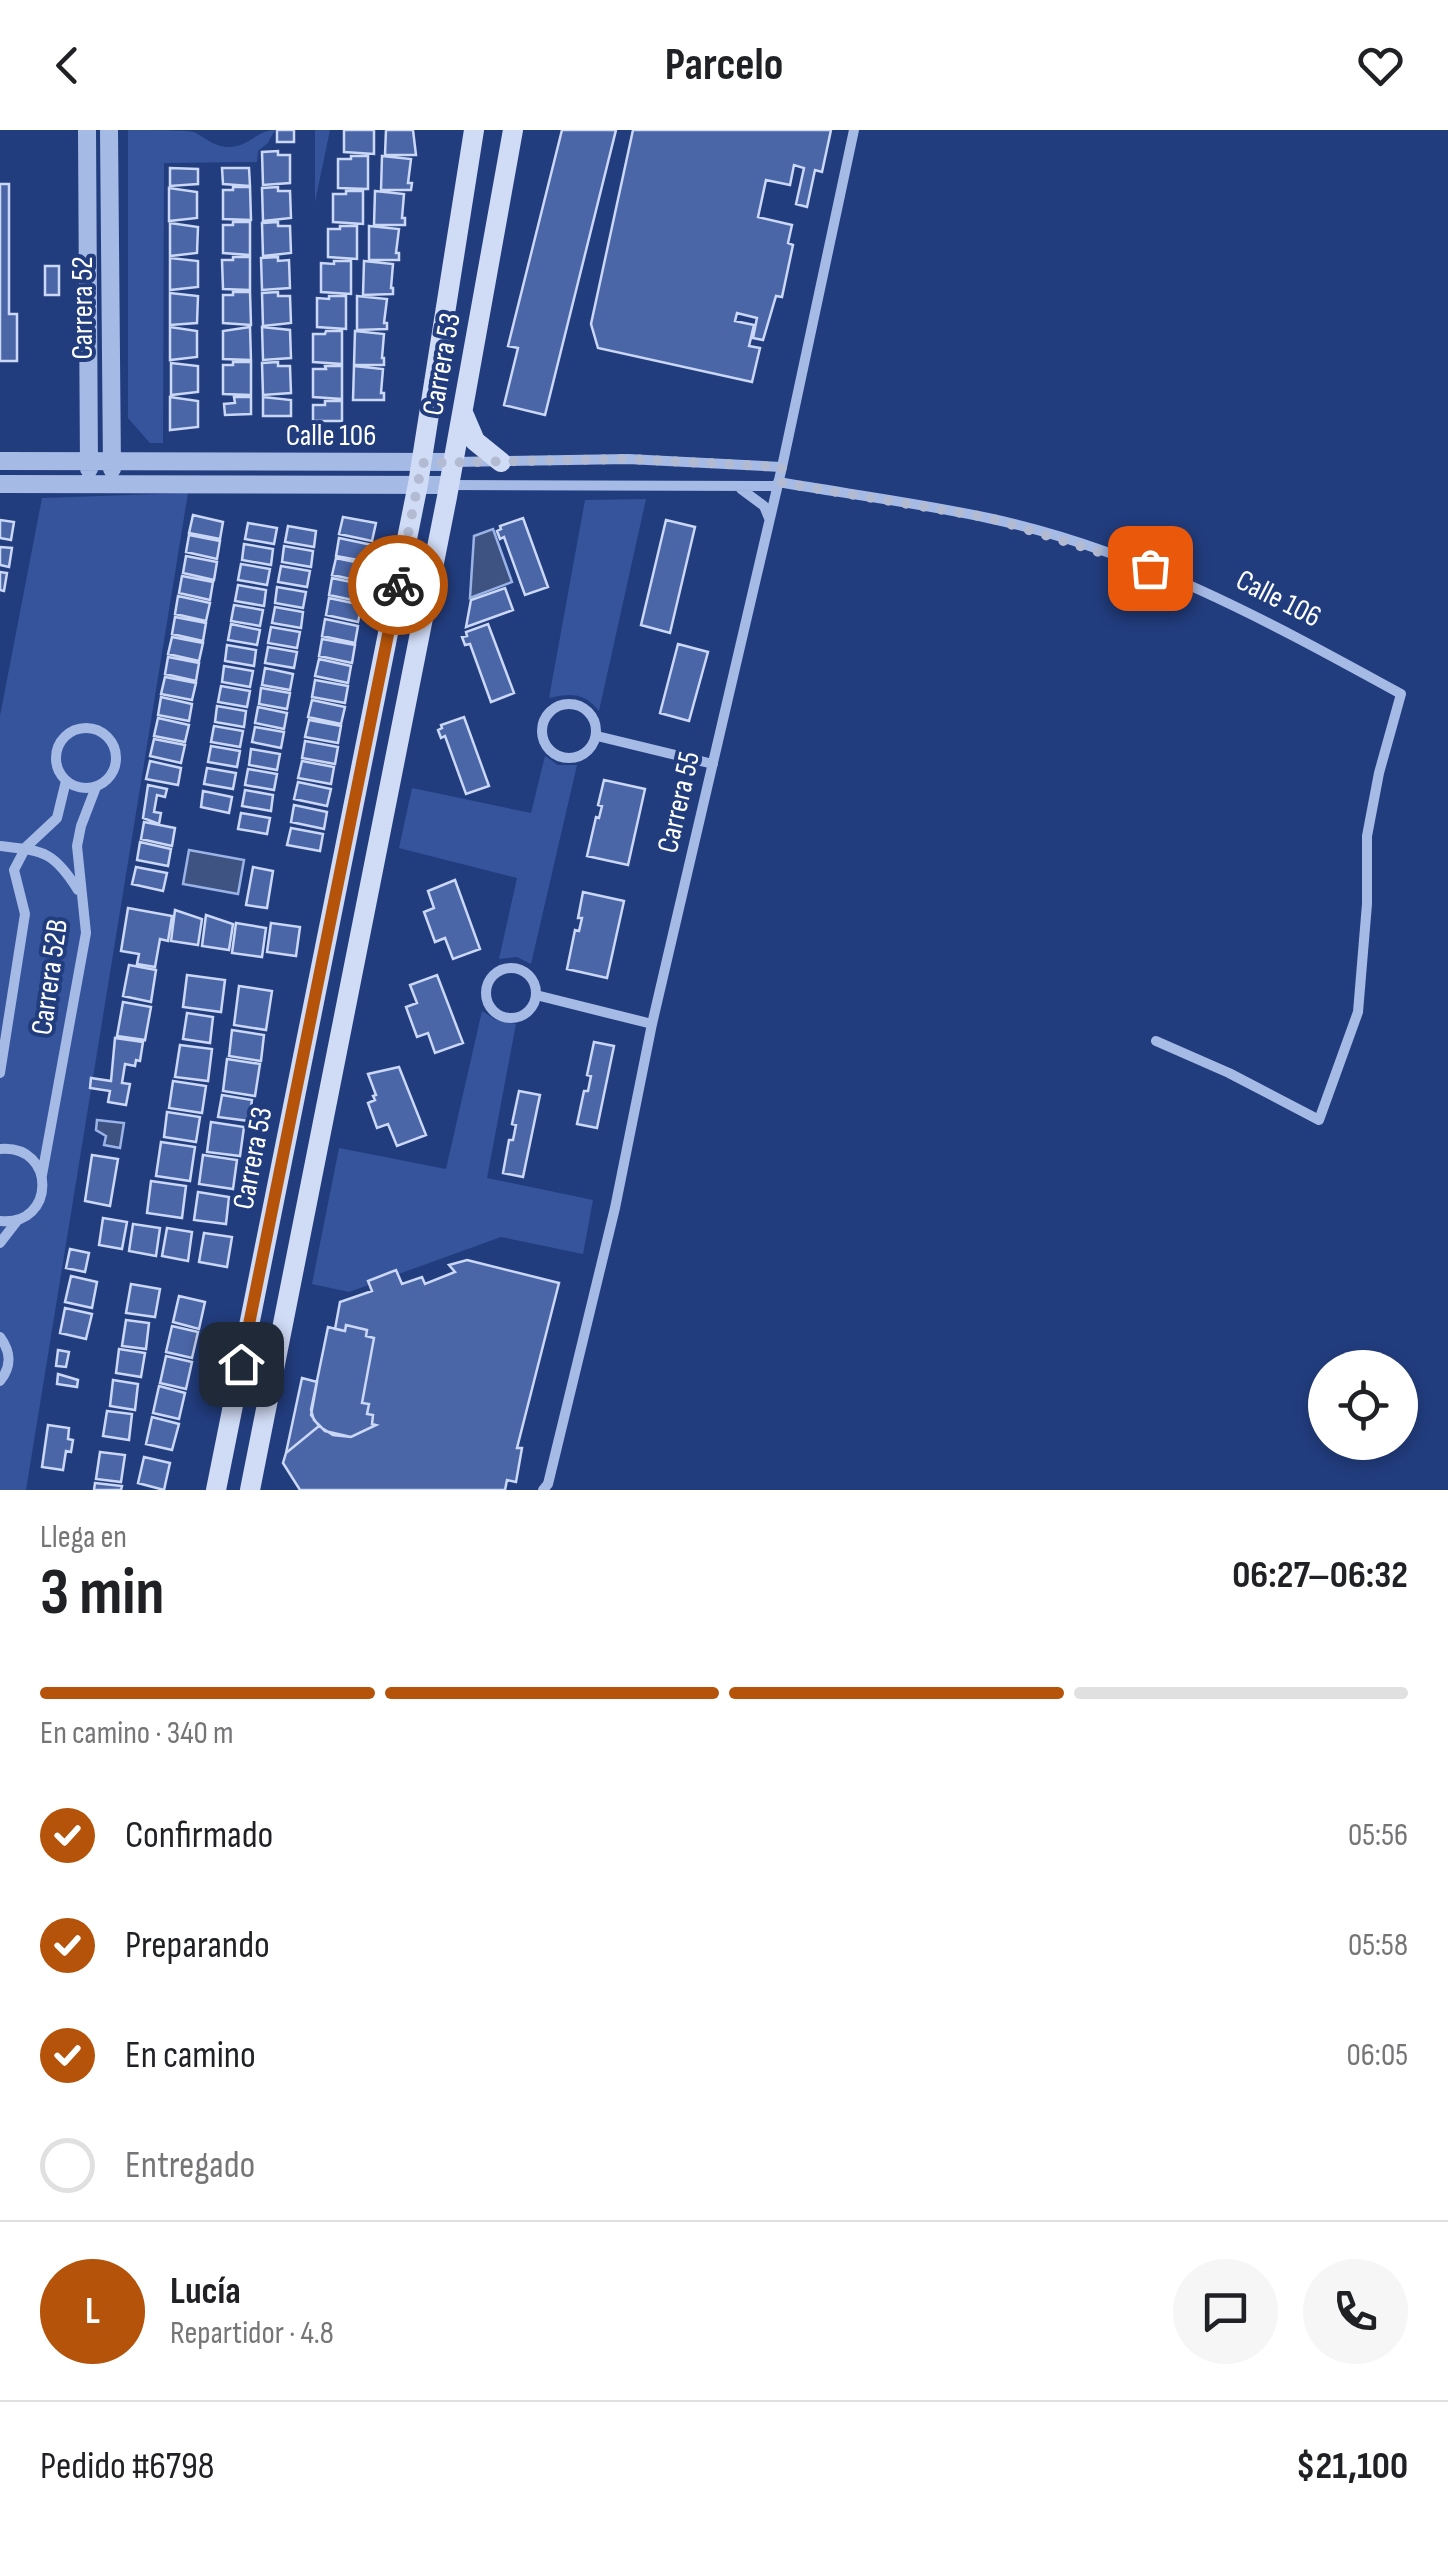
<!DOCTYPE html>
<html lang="es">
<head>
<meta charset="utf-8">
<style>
	body { margin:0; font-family:"Sofia Sans Condensed",sans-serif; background:#f6f6f6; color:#202124; height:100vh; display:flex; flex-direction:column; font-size:38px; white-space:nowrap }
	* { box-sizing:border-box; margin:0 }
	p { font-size:32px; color:#757577 }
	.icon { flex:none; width:55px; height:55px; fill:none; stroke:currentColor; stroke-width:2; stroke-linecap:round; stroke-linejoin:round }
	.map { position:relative; height:1360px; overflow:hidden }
	.side { display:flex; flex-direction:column; background:#fff; flex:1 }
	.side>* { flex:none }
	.controls { position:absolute; left:1308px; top:1220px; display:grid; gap:20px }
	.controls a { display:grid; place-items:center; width:110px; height:110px; border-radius:50%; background:#fff; box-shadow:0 5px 15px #0003; font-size:50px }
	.pin { position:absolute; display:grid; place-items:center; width:85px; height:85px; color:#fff; margin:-42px; border-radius:20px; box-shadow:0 5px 15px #0006 }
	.courier { position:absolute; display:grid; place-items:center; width:100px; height:100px; margin:-50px; border:8px solid #b45309; border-radius:50%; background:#fff; color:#222; box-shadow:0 2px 12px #0007 }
	.overview em { font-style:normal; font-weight:700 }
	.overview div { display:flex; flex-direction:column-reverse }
	.overview { display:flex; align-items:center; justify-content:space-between; height:170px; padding:0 40px }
	h1 { font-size:65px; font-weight:700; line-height:75px }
	.bar { display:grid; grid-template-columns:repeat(4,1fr); gap:15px 10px; align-content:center; height:120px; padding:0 40px }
	.bar i { height:12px; border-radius:8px; background:#e0e0e0 }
	.bar .selected { background:#b45309 }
	.bar p { grid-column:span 4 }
	.line { display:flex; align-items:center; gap:25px; padding:0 40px; border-top:2px solid #e0e0e0 }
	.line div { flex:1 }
	.round { display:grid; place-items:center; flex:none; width:105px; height:105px; border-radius:52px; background:#f6f6f6 }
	ol { padding:0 40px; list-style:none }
	li { display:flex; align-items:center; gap:30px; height:110px }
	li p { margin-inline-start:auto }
	li .icon { padding:10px; border-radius:50%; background:#b45309; color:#fff; stroke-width:4 }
	li:last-child { color:#757577 }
	li i { width:55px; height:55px; border:5px solid #e0e0e0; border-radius:50% }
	header { display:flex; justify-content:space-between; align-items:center; height:130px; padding:0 40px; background:#fff; font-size:45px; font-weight:700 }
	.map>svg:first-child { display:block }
</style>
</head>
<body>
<header><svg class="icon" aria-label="back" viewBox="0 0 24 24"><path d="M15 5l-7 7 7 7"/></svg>Parcelo<svg class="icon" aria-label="heart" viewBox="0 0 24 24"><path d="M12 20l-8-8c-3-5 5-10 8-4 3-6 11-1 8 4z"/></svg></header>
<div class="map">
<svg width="1448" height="1360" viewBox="0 0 1448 1360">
	<rect width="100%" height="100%" fill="#223d7e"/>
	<path fill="#35549c" d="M128,0C143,0 183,0 194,2C208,9 213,17 231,17C249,16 258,0 275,0L268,13L258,21L257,32L164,33L163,313H150L128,288Z
		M315,0H330L315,72Z
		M188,363L26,1360H0V586L42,368Z
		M646,369L599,581C584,562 571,563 549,568L585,370Z
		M545,626L558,635H577L531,834L517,827L499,829L517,748L399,718L412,658L531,683Z
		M482,881L496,890L516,894L487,1048L593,1070L583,1124L501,1107L349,1162L312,1154L339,1018L446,1039Z"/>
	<path fill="#3f5383" stroke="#9ab3e7" stroke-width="2.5" d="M493,399L512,452L470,468L474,406Z
		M189,720L244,730L238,764L183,754Z
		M97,990L124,993L120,1018L104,1015L106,1006L96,1000Z"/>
	<path fill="#4b66a7" stroke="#cad7f5" stroke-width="2.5" d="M277,0H294V12H277Z
		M344,0H374V24L344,22Z
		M386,0H413L416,25H385Z
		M562,0H616L545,285L504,275L518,218L508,216Z
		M633,0H831L822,42L815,40L807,77L796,74L804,38L794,35L790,55L766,50L758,87L792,95L788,113L793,115L782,167L776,166L763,210L753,208L757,188L737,183L735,191L754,195L749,216L760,218L752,252L598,218L591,194Z
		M278,21V25H290V53L263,55L262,22Z
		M351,26H368V59L338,58V29H351Z
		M382,26L411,29L408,53H412L411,60H381Z
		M170,38L198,39V54L170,56Z
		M222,38H249L250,56L223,54Z
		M0,54H9V184H17V231H0Z
		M233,57H250L251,90L223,89V60H233Z
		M278,57V61H290L291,88L263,91L262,58Z
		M169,58L197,62V88L169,91Z
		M346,61H363V94L333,92V64H346Z
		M375,61L404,64L402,88H405V95H374Z
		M233,92H250V125L223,123V95H233Z
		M278,92V96H290L291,123L263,126L262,93Z
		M170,93L198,97L197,123L170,126Z
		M340,96H357V129L328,127V99H340Z
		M369,96L399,99L396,123H399V130H369Z
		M233,127H250V160L223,159L222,130H233Z
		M278,127V131L289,130L290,158L262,160L261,128Z
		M170,128L198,131V157L170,160Z
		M334,131H351V164L321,162V133L334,134Z
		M364,131L393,134L391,158H393V164L363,165Z
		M45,136H59V165H45Z
		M233,162H250L251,195L223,193V165H233Z
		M278,162V166H290L291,193L263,196L262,163Z
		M170,163L198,166L197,193L170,195Z
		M329,166H346V199L317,197V168L329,169Z
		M357,166L387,169L384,193H387V199L357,200Z
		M170,197L197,201V227L170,230Z
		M250,197L251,230L223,229V201Z
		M262,197L290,200L291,228L263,230Z
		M326,201H342V234L313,232V204H325Z
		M355,201L384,204L382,228H384V235H354Z
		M233,232H251V265L223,264V235H233Z
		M278,232V236H290L291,263L263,265L262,233Z
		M171,233L198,236V262L171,265Z
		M325,236H342V269L313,267V239H326Z
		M354,236L383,239L381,263H384V270H353Z
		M170,267L198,271V297L170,300Z
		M234,267H251V284L225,285L224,274L235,273Z
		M263,267L291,270V286H263Z
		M325,271H342V291H313V275H325Z
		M193,385L223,392L220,409L189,403Z
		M343,387L376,393L372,411L339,404Z
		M523,388L548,457L525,465L504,407L500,409L497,401L501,399L500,396Z
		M0,390L14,392L11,410L0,408Z
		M666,390L695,397L670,503L641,495Z
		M248,393L277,398L274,414L245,409Z
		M288,396L316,401L314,417L285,412Z
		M189,405L220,411L217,429L186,422Z
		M339,408L372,415L369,432L336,426Z
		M244,414L273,419L271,435L242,430Z
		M284,416L313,421L311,437L282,432Z
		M0,417L12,418L9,437L0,435Z
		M186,426L217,432L214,450L183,443Z
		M336,428L369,435L365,452L332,445Z
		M241,434L270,439L267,455L238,450Z
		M281,436L310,441L307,457L278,452Z
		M0,442L7,443L4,461L0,460Z
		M182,446L213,452L210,470L179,463Z
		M332,448L365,455L362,472L329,465Z
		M238,455L266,460L264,476L235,471Z
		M277,457L306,462L303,478L275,473Z
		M505,458L513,480L466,497L471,470Z
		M178,466L210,473L206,491L175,484Z
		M329,468L362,475L358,492L326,485Z
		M234,475L263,480L260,496L231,491Z
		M275,477L303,482L301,498L272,493Z
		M175,487L206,493L203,511L172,504Z
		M325,489L358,496L355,513L322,506Z
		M231,494L260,500L257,515L228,510Z
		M488,494L514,563L491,572L470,514L465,515L462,507L467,506L466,502Z
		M271,497L300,502L297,518L268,513Z
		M172,507L203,513L199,531L168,524Z
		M322,509L355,515L352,533L319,526Z
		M678,514L708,522L689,591L660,583Z
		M227,515L256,520L254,536L225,531Z
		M268,517L297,522L294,538L265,533Z
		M168,527L199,533L196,551L165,544Z
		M319,529L351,536L348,553L315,546Z
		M224,536L253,541L250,557L222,552Z
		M265,538L293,544L290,560L262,555Z
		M165,547L196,553L192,570L161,564Z
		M315,550L348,556L345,573L312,567Z
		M221,556L250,561L247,577L218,572Z
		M261,558L290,563L287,579L259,574Z
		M161,567L192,574L189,591L158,585Z
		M312,570L345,577L341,594L308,587Z
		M217,576L246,581L244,597L215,592Z
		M258,577L287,583L284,599L255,593Z
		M464,587L489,656L466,664L445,606L441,608L438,600L442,598L441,595Z
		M158,588L189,595L185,612L154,606Z
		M309,590L341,596L338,613L305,607Z
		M214,596L243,601L240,617L211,612Z
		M255,597L284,602L281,618L252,612Z
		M154,609L185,615L181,633L150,626Z
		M305,611L338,617L335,634L302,628Z
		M211,616L240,621L237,637L208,632Z
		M251,619L280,624L277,640L249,635Z
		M150,631L181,638L178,655L146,649Z
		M302,631L334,637L331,654L298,648Z
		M207,638L236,643L233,659L204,654Z
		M248,639L277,644L274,660L245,655Z
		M604,650L645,659L628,735L587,726L596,687L599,688L602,676L598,675Z
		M298,652L331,659L327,676L294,669Z
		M148,655L167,659L165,667L157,665L154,682L161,683L159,694L143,688Z
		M245,660L273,665L271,681L242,676Z
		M203,661L232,667L229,683L201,677Z
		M294,675L327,682L324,699L291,692Z
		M241,683L270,688L267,704L238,699Z
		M144,692L175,698L172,716L141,709Z
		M291,698L323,704L320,721L287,715Z
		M140,712L171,719L168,736L137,730Z
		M136,737L167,743L163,761L132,754Z
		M253,737L273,741L267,778L246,775Z
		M455,750L480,819L453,829L445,808L435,812L424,782L434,778L428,761Z
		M583,762L624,771L607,848L567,839L575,800L579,801L582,788H578Z
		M128,778L172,786L168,811L160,809L155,837L137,834L139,824L121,821Z
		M175,780L202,789L198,815L171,811Z
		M206,785L233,794L229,820L202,816Z
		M236,793L266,798L262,827L232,823Z
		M271,793L300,797L296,826L267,822Z
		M129,835L156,840L151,872L123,866Z
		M187,845L225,850L221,882L183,877Z
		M437,845L463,913L435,923L428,903L417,907L406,877L417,873L410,855Z
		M239,856L272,861L266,900L234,895Z
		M123,872L151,877L145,910L117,906Z
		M187,883L213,887L210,913L183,909Z
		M232,900L264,905L261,931L229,926Z
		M115,908L143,912L140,931L136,930L135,936L125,934L122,953L130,954L126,975L108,972L110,961L90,958L91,948L111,951Z
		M594,912L614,916L597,998L577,994L584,961H588L591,946L587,945Z
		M180,915L212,919L208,951L175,947Z
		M227,929L260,934L255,966L223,961Z
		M399,937L426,1005L397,1016L388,994L377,998L368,973L375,970L373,966L376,965L368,944Z
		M173,951L206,956L202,983L169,978Z
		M519,961L540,965L523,1047L503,1043L509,1010H513L516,995L512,994Z
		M222,965L252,970L249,991L218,987Z
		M167,982L200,987L196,1012L164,1007Z
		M211,992L244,997L240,1026L207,1022Z
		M161,1012L195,1017L190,1051L156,1046Z
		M92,1025L118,1029L110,1076L85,1071Z
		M203,1025L237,1030L233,1059L199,1054Z
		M151,1051L186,1056L182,1088L147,1083Z
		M198,1062L229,1067L226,1094L194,1090Z
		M103,1088L127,1092L122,1119L99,1115Z
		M133,1094L160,1098L156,1126L129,1121Z
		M167,1098L192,1102L188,1131L162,1126Z
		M204,1103L232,1107L227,1137L199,1132Z
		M70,1119L89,1123L85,1142L66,1138Z
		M467,1130L559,1153L517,1318H522L516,1352L507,1350L505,1360H300L283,1333L286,1323L319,1296L333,1305L351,1307L376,1295L372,1294L373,1285L367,1284L369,1274L362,1273L374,1208L366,1206L367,1200L346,1195L345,1201L335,1199L340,1172L372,1161L368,1151L396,1140L402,1154L422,1147L425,1154L455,1142L449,1135Z
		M71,1146L97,1152L92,1178L65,1172Z
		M131,1154L160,1159L155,1187L126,1183Z
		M179,1166L205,1172L199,1199L173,1192Z
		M65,1178L92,1184L86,1209L60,1203Z
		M126,1190L149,1193L146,1219L122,1216Z
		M346,1195L367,1200L366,1206L374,1208L362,1273L369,1274L367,1284L373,1285L372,1294L376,1295L351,1307L325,1301L314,1290L311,1280L328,1197L345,1201Z
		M172,1196L198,1202L192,1228L166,1222Z
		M119,1219L145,1223L141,1247L116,1243Z
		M58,1220L69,1222L66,1237L56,1236Z
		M166,1226L192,1232L186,1259L160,1253Z
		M58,1244L78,1250L77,1257L57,1254Z
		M302,1248L317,1252L311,1285L319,1296L286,1323Z
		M113,1250L138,1254L135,1280L110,1276Z
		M159,1256L185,1263L179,1289L153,1283Z
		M107,1281L132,1284L129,1310L103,1306Z
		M152,1287L179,1294L172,1320L146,1314Z
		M48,1295L69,1298L68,1309L73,1310L71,1322L66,1321L63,1340L42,1337Z
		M100,1322L125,1325L121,1352L96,1349Z
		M144,1327L170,1333L164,1360L138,1353Z
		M95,1353L122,1356L121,1360H94Z"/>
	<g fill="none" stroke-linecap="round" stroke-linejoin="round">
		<path stroke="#a6bae6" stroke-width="10" d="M454,332L628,329L782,337
			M778,352C848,364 919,373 988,388C1139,420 1268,491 1401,564L1379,643L1367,706V774L1358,882L1319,990L1229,943L1156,911
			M449,355L777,356
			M741,359L764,376L769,388
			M542 601a27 27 0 1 1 54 0a27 27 0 1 1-54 0Z
			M56 628a30 30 0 1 1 60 0a30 30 0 1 1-60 0Z
			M597,606L713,634
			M0,716C43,721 53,720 78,760
			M486 863a25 25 0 1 1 50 0a25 25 0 1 1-50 0Z
			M536,865L652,894
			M0,943L25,784L14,740L26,717L57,688L66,651
			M0,1019C57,1014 56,1097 0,1091
			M42,1045L86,803L77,716L81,696L96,657
			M0,1113L17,1091
			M0,1207C11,1222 12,1236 0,1251
			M543,1360L548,1354L615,1078L652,894L782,337L854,0"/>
		<path stroke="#a6bae6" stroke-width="18" d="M87,0L89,339
			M109,0L112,339
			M0,331L454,332
			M0,354L449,355"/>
		<path stroke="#d0dbf5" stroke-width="20" d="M463,283L475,311L501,332
			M216,1360L418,354L474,0
			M250,1360L447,367L513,0"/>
	</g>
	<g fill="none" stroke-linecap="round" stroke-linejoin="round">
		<path stroke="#b2bbd2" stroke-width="10" stroke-dasharray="0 18" d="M398,455L422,333L628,329L782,337L778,352L990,388L1150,438"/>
		<path stroke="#b45309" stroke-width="12" d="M241,1234L398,455"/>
	</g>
	<g text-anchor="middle" stroke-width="8" stroke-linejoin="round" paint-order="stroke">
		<g font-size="30" fill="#fff" stroke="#223d7e">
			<text transform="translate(82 178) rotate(-90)" y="10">Carrera 52</text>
			<text transform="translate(441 234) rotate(-80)" y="10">Carrera 53</text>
			<text x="331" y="315">Calle 106</text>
			<text transform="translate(1279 468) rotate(27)" y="10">Calle 106</text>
			<text transform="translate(678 672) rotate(-77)" y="10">Carrera 55</text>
			<text transform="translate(49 847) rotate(-82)" y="10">Carrera 52B</text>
			<text transform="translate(252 1028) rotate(-79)" y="10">Carrera 53</text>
		</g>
	</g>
</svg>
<div class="controls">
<a><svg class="icon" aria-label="locate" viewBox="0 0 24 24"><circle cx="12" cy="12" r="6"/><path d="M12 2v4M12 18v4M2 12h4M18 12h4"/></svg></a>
</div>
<div class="pin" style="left:1150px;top:438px;background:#ea580c"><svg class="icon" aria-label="bag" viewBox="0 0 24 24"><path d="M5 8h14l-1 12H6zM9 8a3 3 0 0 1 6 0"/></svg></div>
<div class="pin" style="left:241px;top:1234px;background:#1f2937"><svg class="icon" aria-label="home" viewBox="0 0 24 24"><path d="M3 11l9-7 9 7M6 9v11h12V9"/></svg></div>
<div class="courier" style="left:398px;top:455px"><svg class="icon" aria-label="bike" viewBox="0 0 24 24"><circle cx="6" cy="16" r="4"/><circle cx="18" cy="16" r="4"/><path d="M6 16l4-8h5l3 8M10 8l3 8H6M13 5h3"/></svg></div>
</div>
<section class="side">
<div class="overview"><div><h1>3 min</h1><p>Llega en</p></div><em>06:27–06:32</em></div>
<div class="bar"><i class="selected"></i><i class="selected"></i><i class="selected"></i><i></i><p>En camino · 340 m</p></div>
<ol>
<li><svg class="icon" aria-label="check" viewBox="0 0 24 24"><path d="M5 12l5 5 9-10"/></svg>Confirmado<p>05:56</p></li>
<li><svg class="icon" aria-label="check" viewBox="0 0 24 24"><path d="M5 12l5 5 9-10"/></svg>Preparando<p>05:58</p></li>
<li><svg class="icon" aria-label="check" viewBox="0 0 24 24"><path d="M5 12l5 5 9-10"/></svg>En camino<p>06:05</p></li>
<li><i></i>Entregado</li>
</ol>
<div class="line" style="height:180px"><b class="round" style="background:#b45309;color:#fff">L</b><div><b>Lucía</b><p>Repartidor · 4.8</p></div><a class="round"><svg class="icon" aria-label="chat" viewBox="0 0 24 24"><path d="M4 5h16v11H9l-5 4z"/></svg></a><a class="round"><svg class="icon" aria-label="phone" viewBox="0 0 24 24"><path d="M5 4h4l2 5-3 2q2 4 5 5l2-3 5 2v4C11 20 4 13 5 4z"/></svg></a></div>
<div class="line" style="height:130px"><div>Pedido #6798</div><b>$21,100</b></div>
</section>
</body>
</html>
